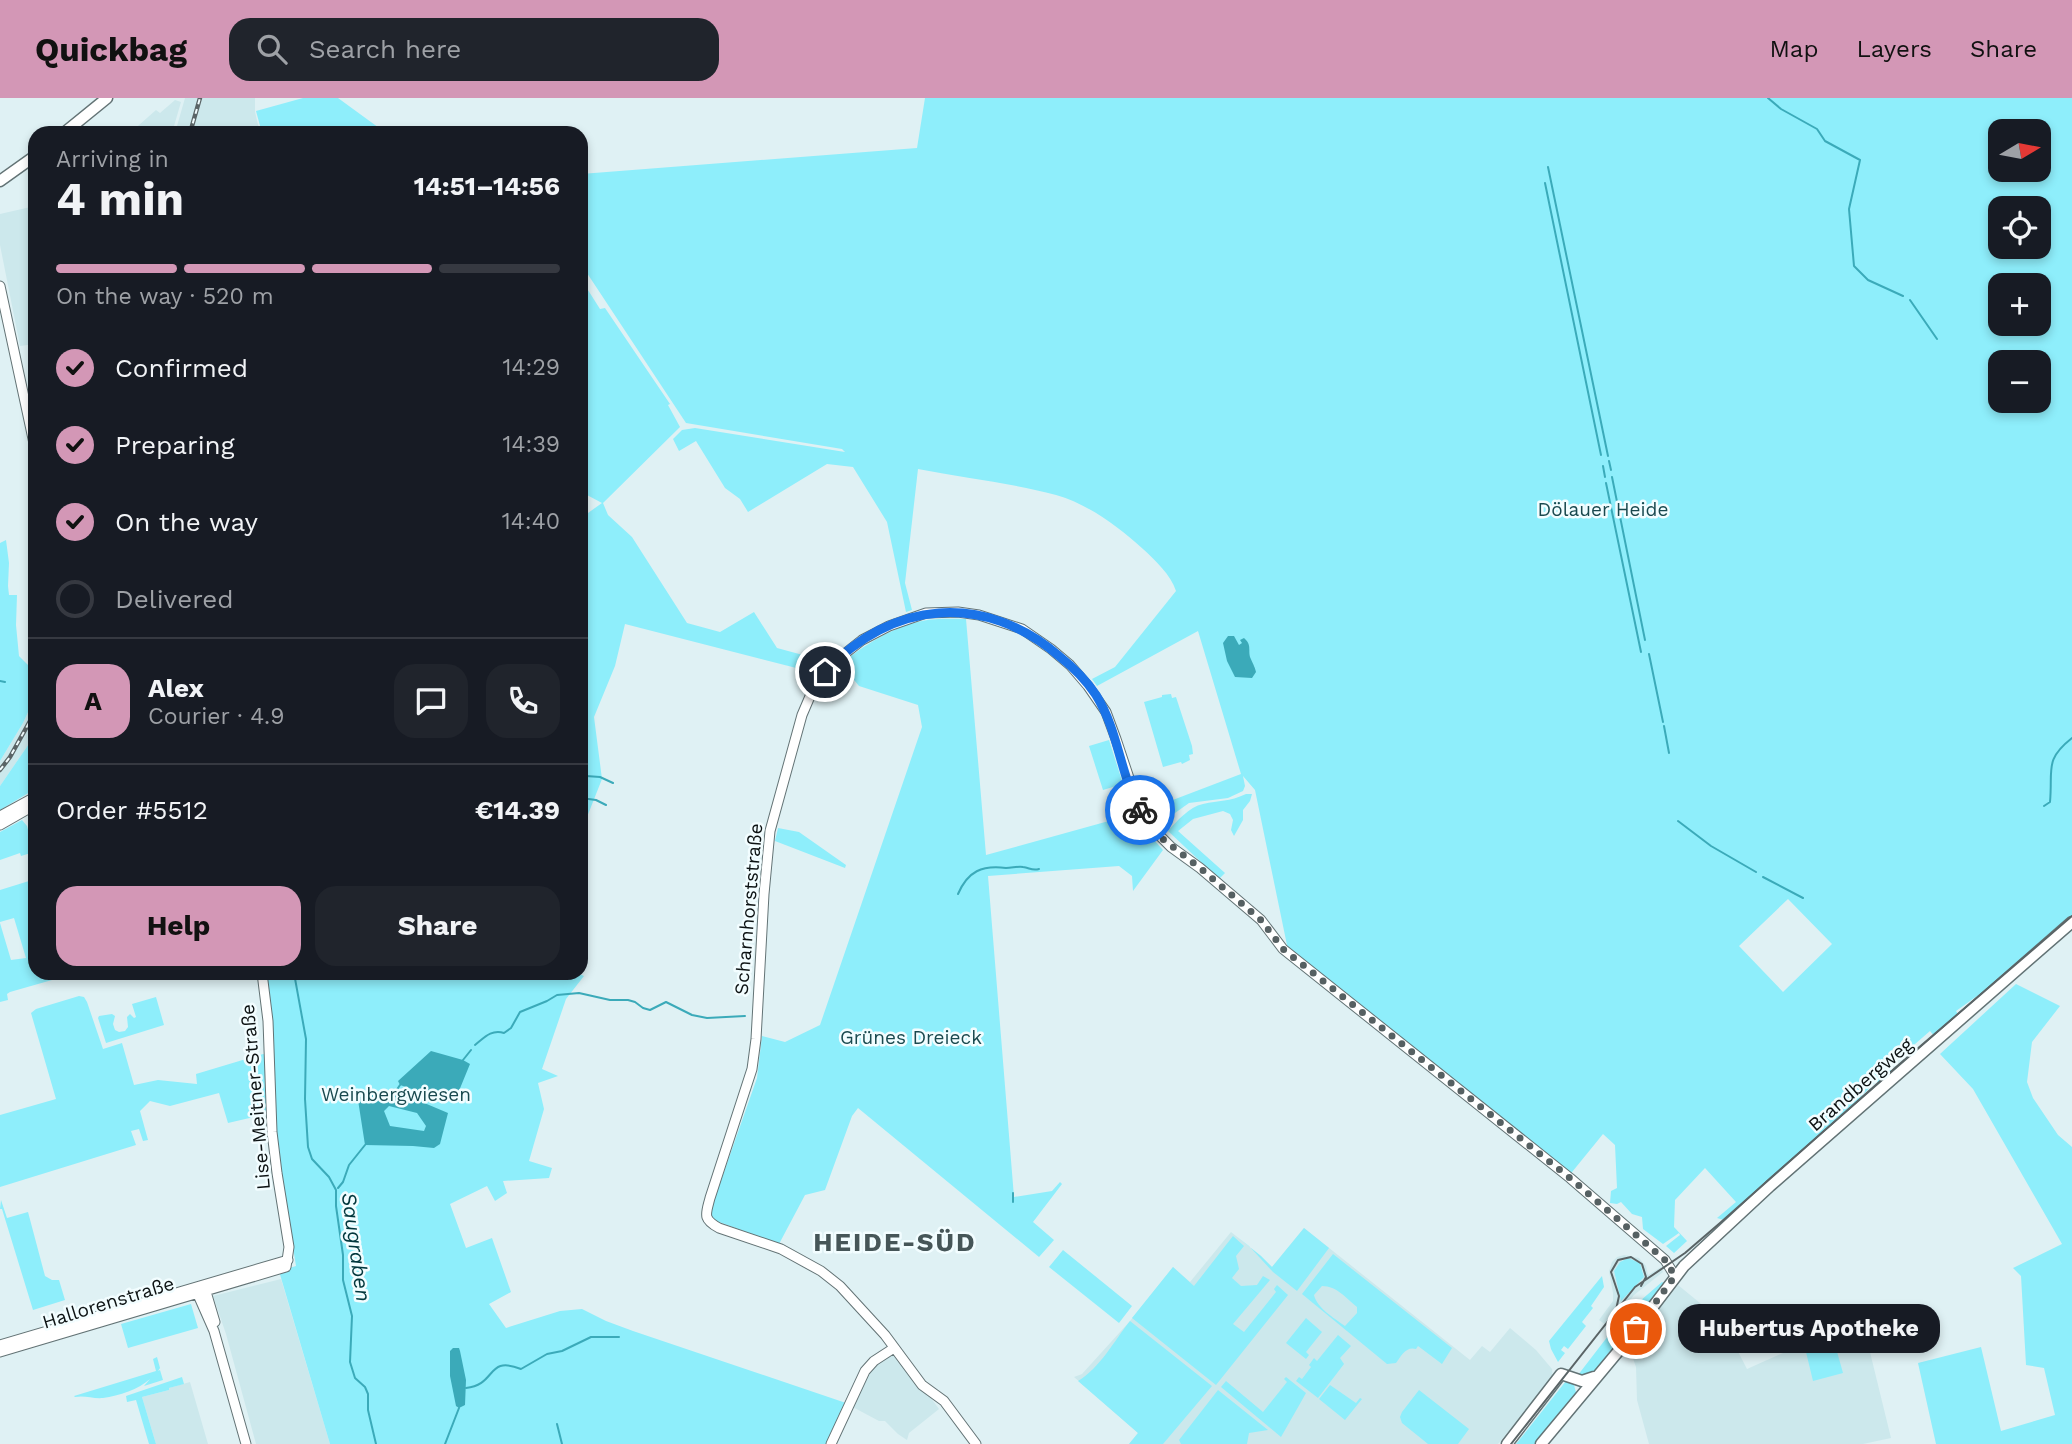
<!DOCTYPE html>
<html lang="en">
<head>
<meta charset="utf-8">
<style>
	body { margin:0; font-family:"Work Sans",sans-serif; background:#20242c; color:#f1f3f6; height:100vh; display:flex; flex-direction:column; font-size:26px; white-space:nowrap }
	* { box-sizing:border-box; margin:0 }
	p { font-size:23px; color:#9ea1a6 }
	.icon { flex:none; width:38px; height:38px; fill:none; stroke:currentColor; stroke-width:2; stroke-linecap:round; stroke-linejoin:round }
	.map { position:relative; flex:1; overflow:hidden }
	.details { position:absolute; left:28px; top:28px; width:560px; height:854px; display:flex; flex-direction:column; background:#171b24; border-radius:21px; box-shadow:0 4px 10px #0003 }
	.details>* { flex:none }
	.needle { width:46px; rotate:80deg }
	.fabs { position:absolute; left:1988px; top:21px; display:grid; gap:14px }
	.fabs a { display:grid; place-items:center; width:63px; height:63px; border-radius:14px; background:#171b24; box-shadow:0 4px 10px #0003; font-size:35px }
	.pin { position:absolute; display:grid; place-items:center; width:60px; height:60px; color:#fff; margin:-30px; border:4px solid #fff; border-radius:50%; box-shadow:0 2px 7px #0007 }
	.courier { position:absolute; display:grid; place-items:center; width:70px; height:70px; margin:-35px; border:5px solid #1a73e8; border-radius:50%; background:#fff; color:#222; box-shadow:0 2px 9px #0007 }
	.bubble { position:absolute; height:49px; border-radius:21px; background:#171b24; box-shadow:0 4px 10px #0003; font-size:23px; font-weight:700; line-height:49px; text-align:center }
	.headline em { font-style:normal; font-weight:700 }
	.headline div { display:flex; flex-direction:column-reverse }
	.headline { display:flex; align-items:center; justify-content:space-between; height:119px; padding:0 28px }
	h1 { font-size:46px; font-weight:700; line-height:52px }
	.bar { display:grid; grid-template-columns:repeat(4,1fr); gap:10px 7px; align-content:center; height:84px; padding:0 28px }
	.bar i { height:9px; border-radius:5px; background:#363941 }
	.bar .selected { background:#d397b6 }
	.bar p { grid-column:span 4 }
	.line { display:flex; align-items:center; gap:18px; padding:0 28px; border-top:2px solid #363941 }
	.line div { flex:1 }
	.round { display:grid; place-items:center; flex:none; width:74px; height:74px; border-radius:21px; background:#20242c }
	ol { padding:0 28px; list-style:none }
	li { display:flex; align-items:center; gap:21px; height:77px }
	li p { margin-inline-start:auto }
	li .icon { padding:7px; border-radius:50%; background:#d397b6; color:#111; stroke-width:4 }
	li:last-child { color:#9ea1a6 }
	li i { width:38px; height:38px; border:4px solid #363941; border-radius:50% }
	.button { display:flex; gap:14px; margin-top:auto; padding:14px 28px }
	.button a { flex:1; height:80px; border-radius:21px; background:#d397b6; color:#111; font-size:28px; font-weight:700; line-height:80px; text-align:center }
	.button a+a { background:#20242c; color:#f1f3f6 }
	header { display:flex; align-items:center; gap:42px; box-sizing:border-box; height:98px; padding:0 35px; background:#d397b6; color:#111 }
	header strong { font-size:33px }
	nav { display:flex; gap:38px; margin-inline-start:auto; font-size:24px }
	.search { width:490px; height:63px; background:#20242c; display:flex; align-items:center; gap:18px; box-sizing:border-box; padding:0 24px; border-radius:21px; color:#9ea1a6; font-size:26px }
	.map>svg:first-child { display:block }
</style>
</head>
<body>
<header>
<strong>Quickbag</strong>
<div class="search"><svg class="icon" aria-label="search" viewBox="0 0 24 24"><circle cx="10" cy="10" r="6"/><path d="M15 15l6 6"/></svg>Search here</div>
<nav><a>Map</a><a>Layers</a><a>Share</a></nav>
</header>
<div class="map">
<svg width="2072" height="1346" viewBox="0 0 2072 1346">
	<rect width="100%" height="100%" fill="#dff1f4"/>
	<path fill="#cce8ec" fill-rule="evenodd" d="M185,0H255V14L260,35H175Z
		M175,2L181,4L172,35H130L156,12L160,15Z
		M35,108V246L20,248L0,147V116Z
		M35,599V637L0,688V663L23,625Z
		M1304,1130L1470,1262L1482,1248L1490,1254L1510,1230L1536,1252L1552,1271L1553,1280L1521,1327L1516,1324L1498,1346H1129L1138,1335L1074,1279L1082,1276L1130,1223L1173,1169L1190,1184L1231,1134L1261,1158L1272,1169Z
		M1624,1157L1639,1160L1646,1168L1648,1177L1661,1169L1663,1174L1634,1197L1609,1229L1599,1222L1613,1203V1195L1609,1173L1612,1164L1617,1159ZM1628,1160L1642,1170L1644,1179L1621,1202L1614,1173L1620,1164Z
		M281,1181L330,1346H256L226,1236L213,1198Z
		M1678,1187L1700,1205L1723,1229L1732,1242L1747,1271L1855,1223L1868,1246L1891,1340L1863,1346H1649L1637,1302L1636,1269L1630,1252L1632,1245Z
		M894,1251L939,1311L909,1335L907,1342L898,1336L885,1323H879L849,1307L866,1273Z
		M190,1284L208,1346H156L142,1299L169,1292V1290Z"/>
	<path fill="#8eeefb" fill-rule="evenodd" d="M303,0H338L386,35H262L256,13Z
		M925,0H2072V820L1980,901L1977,898L1956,913L1959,918L1936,940L1930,933L1892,966L1888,969L1894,976L1880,987L1876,983L1859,1001L1862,1003L1727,1123L1717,1120L1736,1104L1705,1070L1675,1102L1674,1129L1687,1143L1674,1155L1666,1148L1680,1137L1679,1135L1663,1146L1643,1131L1642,1119L1632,1116L1621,1104L1617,1106L1610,1105L1611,1093L1617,1090L1615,1047L1603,1036L1568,1079L1288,852L1255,692L1243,678L1245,688L1243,693L1228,700L1189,705L1168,720L1150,722L1157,708L1241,676L1198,533L1097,588L1092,581L1115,569L1176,493C1171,477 1155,462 1143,451C1119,429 1088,406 1056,397C1012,385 964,380 918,371L905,485L912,512L906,514L887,424L853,369L827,366L748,414L740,401L725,390L696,343L679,353L673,341L682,332L695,330L845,354L842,351L686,325L581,166V76L917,50ZM2000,33H2039V72H2000ZM2000,110H2039V149H2000ZM2000,187H2039V226H2000ZM2000,264H2039V303H2000ZM1788,801L1832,846L1783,894L1739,848Z
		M581,181L600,211L605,210L670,306L668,307L680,329L603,405L608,417L632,439L687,525L720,534L754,514L777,550L825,563L812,574L625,526L615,568L594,619L602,681L587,719V735L581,738V420L602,405L587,397L581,387Z
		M6,442L9,465L8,488L9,497H17L16,527L19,558L32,571L35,558V599L23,625L0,663V445Z
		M966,521L986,757L1134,716L1145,732L1163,752L1133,793L1132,778L1119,768L988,778L1014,1099L1052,1093L1060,1084L1062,1086L1033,1124L1054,1142L1039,1159L858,1010L852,1018L825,1092L805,1097L779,1146L711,1121V1111L757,980L762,938L785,944L820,927L922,629L918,607L859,588L841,566C864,547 893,529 922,523C937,520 952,521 966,521Z
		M1171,596L1172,600L1176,599L1192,648L1193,656L1189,657L1190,662L1182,666L1181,664L1163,669L1144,604L1162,599V597Z
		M35,637V691L0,712V688Z
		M1109,642L1123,686L1103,692L1089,648Z
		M1246,696H1252L1250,703L1243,712V722L1234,738L1231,732L1233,722L1230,716L1223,713L1193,721L1178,733L1225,775L1219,781L1168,733C1177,723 1189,709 1203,706C1219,702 1229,704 1246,696Z
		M22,722L27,728L34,754L21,758L20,755L0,762V734Z
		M778,730L799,734L846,767L845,770L775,743Z
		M29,783V790L35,806V875H65L66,878L10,894L7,896L8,902L0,904V825L11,862L26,860L14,820L0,824V792Z
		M265,875H577L584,878L566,901L542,971L558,978L538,985L544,1011L529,1063L552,1070L549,1080L503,1083L507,1095L495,1103L487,1088L450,1106L466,1150L492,1140L511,1194L489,1206L506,1230L560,1213L582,1211L606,1223L633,1233L846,1305L827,1346H330L279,1173L296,1168L276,1045Z
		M2016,886L2060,908L2032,944L2027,984L2033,1000L2058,1037L2072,1049V1346H1936L1918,1265L1981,1249L2001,1333L2055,1317L2044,1270L2026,1267L2021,1178L2013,1170L2062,1146L1973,991L1940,956Z
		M79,898L84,899L87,904L103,951L122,945L134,987L158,982L197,986L196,976L263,956L268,957L271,1015L228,1025L219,995L170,1008L150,1003L140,1013L148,1042L143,1043L139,1031L131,1033L136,1047L0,1089V1017L56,1001L31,915L36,911Z
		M156,899L164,927L106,945L98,920L99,918L112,916L115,918L113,926L115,932L119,934L125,933L128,929L127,919L130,916L134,920L136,919L132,906Z
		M1,1102L7,1120L28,1114L45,1178L52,1182H59L65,1202L33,1212L2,1111H0Z
		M1304,1130L1329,1150L1297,1193L1273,1174L1249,1148L1236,1138L1261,1158L1272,1169Z
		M1233,1138L1244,1148L1236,1158L1239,1171L1232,1180L1241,1188L1257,1187L1263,1178L1270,1182L1233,1226L1244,1234L1276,1194L1274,1191L1277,1187L1288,1197L1216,1287L1132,1220L1173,1169L1194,1188Z
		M1063,1152L1132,1208L1119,1225L1049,1169Z
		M1333,1156L1452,1250L1442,1266L1418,1248L1416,1251C1406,1248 1401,1258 1396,1265L1387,1266L1302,1196ZM1322,1188C1337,1188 1346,1200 1357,1209V1215L1345,1228C1334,1220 1317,1210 1314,1197Z
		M1628,1160L1640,1165L1644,1179L1621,1203L1614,1173L1620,1164Z
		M1602,1178L1604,1189L1591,1208L1593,1210L1582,1224L1586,1228L1568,1251L1564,1248L1561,1252L1565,1255L1558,1264L1551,1251L1549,1243Z
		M1662,1184L1664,1185L1629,1233L1624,1237L1614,1231L1640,1203Z
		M191,1206L198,1230L128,1250L121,1226Z
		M1306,1220L1322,1234L1306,1254L1309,1257L1306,1261L1286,1245Z
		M1130,1223L1212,1288L1163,1346H1129L1138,1335L1078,1283C1100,1270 1114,1243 1130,1223Z
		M1614,1234L1623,1242L1589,1280L1578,1277L1608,1238Z
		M1338,1237L1351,1248L1340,1260L1344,1266L1318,1300L1296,1283L1299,1279L1302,1281L1311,1269L1309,1267L1314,1260L1317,1263Z
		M1823,1249L1836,1250L1843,1275L1813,1283L1806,1254Z
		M157,1259L160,1270L158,1273L160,1272L163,1282L144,1288L150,1281C139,1291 119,1298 103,1300C93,1301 85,1297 75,1299L74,1298L156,1273L153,1261Z
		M182,1279L184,1286L169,1290V1292L142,1299L156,1346H149L136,1302L127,1304L126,1298Z
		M1286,1279L1306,1295C1297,1311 1289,1325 1281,1339L1221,1289L1226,1283L1263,1314L1287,1284L1284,1281Z
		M1566,1283L1574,1287L1577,1298L1538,1346H1516Z
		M1330,1287L1356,1305L1360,1300L1362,1301L1345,1322L1319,1301Z
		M1218,1292L1268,1332L1249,1335L1247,1346H1181L1179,1342Z
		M1419,1292L1469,1331L1458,1346H1428L1402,1325L1400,1319L1402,1314Z"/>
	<path fill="#3baab9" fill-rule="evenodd" d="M1228,538H1234L1239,547L1242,545L1240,542L1244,540C1252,547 1248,551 1250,559C1252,564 1255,569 1256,574L1252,580L1235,579L1227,563L1223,545Z
		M431,953L463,962L470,966L454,1005L400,987L398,983Z
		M396,993L448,1015L440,1046L434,1050L413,1048L365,1047L358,1002L360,999L385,994ZM389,1008L417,1015L426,1028L424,1033L390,1028L384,1013Z
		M453,1250H459L460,1253L466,1282L465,1307L459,1310L456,1308L450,1278V1253Z"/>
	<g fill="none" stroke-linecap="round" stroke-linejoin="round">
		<path stroke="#3baab9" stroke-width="2" d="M1768,0L1781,11L1817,31L1825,43L1860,62L1849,111L1854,168L1868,182L1903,198
			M1548,69L1608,358
			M1545,85L1601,357
			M1910,202L1937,241
			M1609,363L1611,372
			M1603,368L1605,379
			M1612,379L1645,542
			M1606,385L1641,554
			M1649,556L1663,624
			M0,583L5,584
			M582,628H586
			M1664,628L1669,655
			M586,678L600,679L613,685
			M581,700L596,702L606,707
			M2044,708L2050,704C2053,671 2044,662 2072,640
			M1678,723L1711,748L1756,774
			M1763,779L1803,800
			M958,796C968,773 982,767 1006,770C1012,770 1018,768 1023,769C1030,770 1032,773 1039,771
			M294,875L306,941L305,1001L308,1049L312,1061L329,1079L336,1092V1108L343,1157V1182L352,1218L350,1264L355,1280L365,1289L368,1296V1312L376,1346
			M475,947C484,940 491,931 504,935L511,930L520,914L547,903L557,897L579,895L610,902H628L635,904L643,910L650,912L666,904L692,917L707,920L745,918
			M463,962L471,952
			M396,993L400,987
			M338,1090L343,1084L349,1067L365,1047
			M1013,1104V1095
			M466,1290C497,1287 486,1257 521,1271L547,1256L562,1253L591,1239H619
			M557,1326L562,1346
			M445,1346L459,1310"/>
		<defs>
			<path id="minor" d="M0,188L35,350
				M0,718L35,699
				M0,727L35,707
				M204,1187L215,1224
				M195,1190L214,1233L246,1346
				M0,1247L288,1162
				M0,1254L286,1169L289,1149L277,1075L272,1034L268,923L262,875
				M831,1346L865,1273L874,1263L894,1250
				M976,1346L944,1303L922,1287L885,1237L840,1188L821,1173L781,1151L719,1130C702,1121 706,1116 710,1100L752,971L756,941L764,796L770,733L802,617L814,589L833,565L862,542L889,528L926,515L958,514L979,517L1022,531L1051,551L1070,567L1088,588L1106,614L1116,641L1138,707L1148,726L1171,749L1200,770L1261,822L1283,851L1570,1080L1665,1162L1675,1178"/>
			<path id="major" d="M64,35L107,0
				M0,83L35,58
				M1507,1346L1561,1276L1582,1283L1594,1279
				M1541,1346L1626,1244L1684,1168L1770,1088L2072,824"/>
		</defs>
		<use href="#minor" stroke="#637375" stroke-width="11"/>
		<use href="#major" stroke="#637375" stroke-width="13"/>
		<use href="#minor" stroke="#fff" stroke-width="9"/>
		<use href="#major" stroke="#fff" stroke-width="10"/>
		<path stroke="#5a6466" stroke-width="2" d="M1616,1212L1619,1198L1611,1174L1618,1162L1631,1159L1642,1166L1646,1179L1641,1188
			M1511,1346L1635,1189L1685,1155L1720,1125L1895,970L2072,818"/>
		<defs>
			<path id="rail" d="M190,35L200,0
				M0,672L10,659L35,614"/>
		</defs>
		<use href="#rail" stroke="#5a6466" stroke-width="4.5"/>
		<use href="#rail" stroke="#f2fdff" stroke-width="2" stroke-dasharray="5" stroke-linecap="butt"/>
	</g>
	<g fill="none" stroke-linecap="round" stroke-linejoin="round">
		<path stroke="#566062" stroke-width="7" stroke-dasharray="0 12.6" d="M1140,712L1159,738L1200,770L1261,822L1283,851L1570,1080L1665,1162L1675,1178L1636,1231"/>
		<path stroke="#1a73e8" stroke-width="9" d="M825,574C891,502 985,494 1059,558C1073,569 1086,582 1096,597C1119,634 1120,677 1140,712"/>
	</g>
	<g text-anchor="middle" stroke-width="5" stroke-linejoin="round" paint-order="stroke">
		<g font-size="19" fill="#19494f" stroke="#f2fdff">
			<text x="1603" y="418">Dölauer Heide</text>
			<text x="911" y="946">Grünes Dreieck</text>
			<text x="396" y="1003">Weinbergwiesen</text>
		</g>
		<g font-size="19" fill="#0c1213" stroke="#f2fdff">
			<text transform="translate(748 811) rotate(-85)" y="7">Scharnhorststraße</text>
			<text transform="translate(1860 986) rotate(-41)" y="7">Brandbergweg</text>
			<text transform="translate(255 999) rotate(-95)" y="7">Lise-Meitner-Straße</text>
			<text transform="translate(108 1204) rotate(-17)" y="7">Hallorenstraße</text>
		</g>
		<g font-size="21" font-style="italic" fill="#02373d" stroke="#f2fdff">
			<text transform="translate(356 1149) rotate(82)" y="7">Saugraben</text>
		</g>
		<g font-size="26" font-weight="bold" letter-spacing="2" fill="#465658" stroke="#f2fdff">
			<text x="895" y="1153">HEIDE-SÜD</text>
		</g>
	</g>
</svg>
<div class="fabs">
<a><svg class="needle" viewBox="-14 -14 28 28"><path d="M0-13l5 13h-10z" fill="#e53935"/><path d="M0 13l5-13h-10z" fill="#9ea1a6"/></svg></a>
<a><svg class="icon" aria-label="locate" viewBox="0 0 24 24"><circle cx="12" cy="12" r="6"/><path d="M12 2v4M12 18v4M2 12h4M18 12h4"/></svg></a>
<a>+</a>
<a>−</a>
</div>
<div class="pin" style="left:1636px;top:1231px;background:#ea580c"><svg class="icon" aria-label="bag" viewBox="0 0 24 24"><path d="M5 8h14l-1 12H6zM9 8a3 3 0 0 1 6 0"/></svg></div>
<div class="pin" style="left:825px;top:574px;background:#1f2937"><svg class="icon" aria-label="home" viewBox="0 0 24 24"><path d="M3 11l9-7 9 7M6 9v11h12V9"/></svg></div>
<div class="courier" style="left:1140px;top:712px"><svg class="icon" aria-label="bike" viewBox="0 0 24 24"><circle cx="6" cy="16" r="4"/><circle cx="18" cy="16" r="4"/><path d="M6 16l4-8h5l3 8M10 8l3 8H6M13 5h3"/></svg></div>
<div class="bubble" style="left:1678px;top:1206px;width:262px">Hubertus Apotheke</div>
<section class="details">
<div class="headline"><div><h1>4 min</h1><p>Arriving in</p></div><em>14:51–14:56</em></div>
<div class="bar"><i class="selected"></i><i class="selected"></i><i class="selected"></i><i></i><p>On the way · 520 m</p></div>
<ol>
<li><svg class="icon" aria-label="check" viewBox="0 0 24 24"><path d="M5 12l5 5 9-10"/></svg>Confirmed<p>14:29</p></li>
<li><svg class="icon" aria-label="check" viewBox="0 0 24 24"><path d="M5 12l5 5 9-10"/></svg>Preparing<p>14:39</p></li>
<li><svg class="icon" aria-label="check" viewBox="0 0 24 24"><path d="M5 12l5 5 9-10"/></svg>On the way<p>14:40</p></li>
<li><i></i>Delivered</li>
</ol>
<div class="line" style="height:126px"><b class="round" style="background:#d397b6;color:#111">A</b><div><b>Alex</b><p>Courier · 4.9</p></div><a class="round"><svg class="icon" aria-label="chat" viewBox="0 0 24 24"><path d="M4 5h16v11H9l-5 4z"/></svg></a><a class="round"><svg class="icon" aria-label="phone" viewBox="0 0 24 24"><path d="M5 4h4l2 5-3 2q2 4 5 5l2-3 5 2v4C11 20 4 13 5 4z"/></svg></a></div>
<div class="line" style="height:91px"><div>Order #5512</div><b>€14.39</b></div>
<div class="button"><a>Help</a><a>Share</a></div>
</section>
</div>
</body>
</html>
